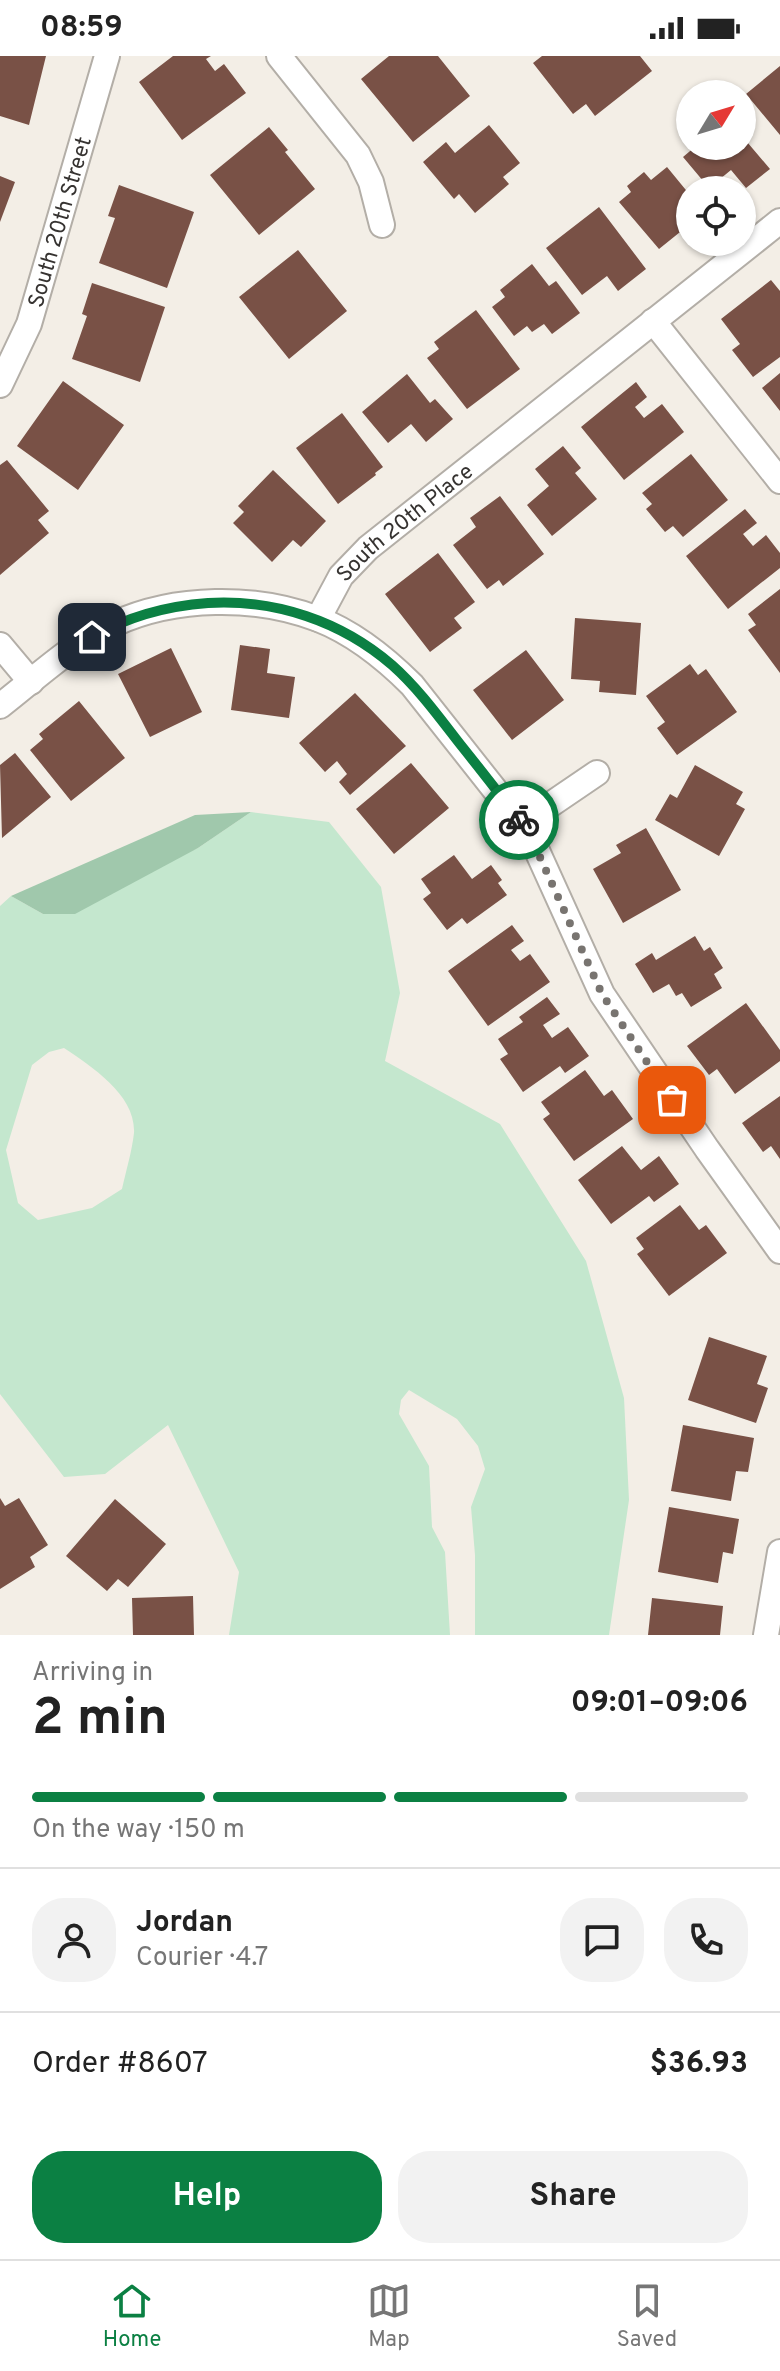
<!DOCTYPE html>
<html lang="en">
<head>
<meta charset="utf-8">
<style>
	body { margin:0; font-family:Overpass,sans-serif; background:#f2f2f2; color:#222; height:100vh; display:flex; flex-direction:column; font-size:30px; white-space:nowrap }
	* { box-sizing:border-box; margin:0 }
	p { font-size:26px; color:#767676 }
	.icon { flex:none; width:44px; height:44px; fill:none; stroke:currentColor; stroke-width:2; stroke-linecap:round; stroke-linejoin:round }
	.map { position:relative; height:1579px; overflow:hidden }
	.details { display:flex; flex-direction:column; background:#fff; flex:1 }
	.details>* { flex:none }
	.needle { width:52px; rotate:52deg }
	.controls { position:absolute; left:676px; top:24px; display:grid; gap:16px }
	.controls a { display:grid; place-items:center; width:80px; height:80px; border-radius:50%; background:#fff; box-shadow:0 2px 6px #0004; font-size:40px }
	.pin { position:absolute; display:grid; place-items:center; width:68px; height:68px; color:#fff; margin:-34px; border-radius:16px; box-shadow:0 4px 12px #0006 }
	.courier { position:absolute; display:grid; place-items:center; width:80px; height:80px; margin:-40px; border:6px solid #0b8043; border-radius:50%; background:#fff; color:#222; box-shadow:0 2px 10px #0007 }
	.overview em { font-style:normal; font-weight:700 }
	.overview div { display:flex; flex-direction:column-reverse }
	.overview { display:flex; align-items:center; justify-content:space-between; height:136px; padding:0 32px }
	h1 { font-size:52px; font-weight:700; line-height:60px }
	.bar { display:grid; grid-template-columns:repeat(4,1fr); gap:12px 8px; align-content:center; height:96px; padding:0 32px }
	.bar i { height:10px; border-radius:6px; background:#e0e0e0 }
	.bar .on { background:#0b8043 }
	.bar p { grid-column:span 4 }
	.line { display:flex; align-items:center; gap:20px; padding:0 32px; border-top:2px solid #e0e0e0 }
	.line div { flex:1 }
	.round { display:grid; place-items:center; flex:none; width:84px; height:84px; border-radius:32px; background:#f2f2f2 }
	.cta { display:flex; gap:16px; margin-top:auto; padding:16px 32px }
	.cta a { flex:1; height:92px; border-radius:32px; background:#0b8043; color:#fff; font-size:32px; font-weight:700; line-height:92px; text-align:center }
	.cta a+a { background:#f2f2f2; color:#222 }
	.status { display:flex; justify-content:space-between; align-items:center; height:56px; padding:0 40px; background:#fff; direction:ltr }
	.status svg { height:22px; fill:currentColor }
	.tab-bar { display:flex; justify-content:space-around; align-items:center; height:112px; border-top:2px solid #e0e0e0; background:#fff; font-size:22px; color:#767676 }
	.tab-bar a { display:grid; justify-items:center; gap:4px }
	.tab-bar .on { color:#0b8043 }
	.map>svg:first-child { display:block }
</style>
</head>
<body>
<div class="status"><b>08:59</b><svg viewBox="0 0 49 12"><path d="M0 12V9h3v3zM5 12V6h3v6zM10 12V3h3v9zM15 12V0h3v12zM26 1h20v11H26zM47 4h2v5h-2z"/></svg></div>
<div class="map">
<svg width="780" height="1579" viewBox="0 0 780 1579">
	<rect width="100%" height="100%" fill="#f3eee6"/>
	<path fill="#c4e7ce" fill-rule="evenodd" d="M251,756L329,766L381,831L400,937L385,1005L500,1068L586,1205L624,1342L629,1444L609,1579H475V1499L471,1451L485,1413L478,1390L457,1363L409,1334L401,1344L399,1358L429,1410L432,1471L445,1496L450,1579H229L239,1516L168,1369L105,1418L64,1421L0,1338V850L11,840L43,858L198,792ZM64,992C92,1011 136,1039 134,1077C132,1095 126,1115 122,1133L92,1152L38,1164L18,1147L6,1094L32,1009L49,996Z"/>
	<path fill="#a0c8ac" d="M251,756L198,792L75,858H43L11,840L195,759Z"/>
	<path fill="#795146" d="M0,0H46L29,69L0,60Z
		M173,0H211L206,3L215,15L224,8L246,37L182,84L139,26Z
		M389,0H438L470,40L413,86L361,23Z
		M542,0H640L652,15L595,60L586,48L573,58L533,7Z
		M780,10V79L746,38Z
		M489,69L520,107L503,121L509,128L475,157L459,138L454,143L423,106L446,86L455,97Z
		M269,71L288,94L285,96L315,133L259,179L210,119Z
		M742,80L770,113L746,132L731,114L709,132L683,101L696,90H742Z
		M667,111L690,139V168L659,193L619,146L631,136L627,130L644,116L651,124Z
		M0,120L15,126L0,166Z
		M119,129L194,156L167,232L99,207L115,162L108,160Z
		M599,151L646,213L618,235L607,220L582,239L546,192Z
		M298,194L347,255L289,303L239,241Z
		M532,208L549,230L556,225L580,257L552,278L544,268L532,276L527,270L514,280L492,251L505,241L500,234Z
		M771,224L780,235V301L753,321L732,294L740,288L721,263Z
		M92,227L165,251L140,326L72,303L87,260L82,258Z
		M476,254L520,313L467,353L427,302L439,293L434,286Z
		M780,317V355L762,332Z
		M407,318L430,347L435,343L453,363L426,386L411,368L388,387L362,356Z
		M63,325L124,369L78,434L17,390Z
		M636,326L647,341L635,351L644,362L662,348L684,376L624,424L581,371Z
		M342,357L383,411L375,417L376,419L338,448L296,392Z
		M563,390L581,412L575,417L597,443L552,480L527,449L549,430L535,413Z
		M691,398L728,444L683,481L673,470L665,476L646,453L652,448L642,437Z
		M7,404L49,455L38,464L49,477L0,519V409Z
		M273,414L326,465L301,491L293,484L272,506L233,467L244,456L238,450Z
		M500,440L544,498L503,530L499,524L487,533L453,489L476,471L470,462Z
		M745,453L757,467L743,478L753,490L766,479L780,497V512L728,553L686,500Z
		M438,497L475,546L454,562L462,572L430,596L385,538Z
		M780,533V617L748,574L756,569L748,558Z
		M575,562L641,567L636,639L599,636L600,625L571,623Z
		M240,589L270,593L267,617L295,621L289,662L231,654Z
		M171,592L202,656L150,681L118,618Z
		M526,594L564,644L512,684L473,634Z
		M690,608L698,619L706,613L737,656L677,699L657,672L665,666L646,640Z
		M355,637L406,690L350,739L339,726L347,718L337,705L325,716L299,687Z
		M79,645L125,702L71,745L30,694L43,683L39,678Z
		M15,697L51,741L2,782L0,709Z
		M411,707L449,752L394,798L356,753Z
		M695,709L743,736L736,748L745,753L719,800L655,764L670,738L677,742Z
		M646,772L681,834L623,867L593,813L621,797L616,789Z
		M454,799L472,823L491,809L502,824L498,827L507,839L467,868L462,862L447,874L423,843L431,837L421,823Z
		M512,869L524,885L511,894L520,905L530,898L550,926L488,970L448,915Z
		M695,880L704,895L710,891L723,912L714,918L722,932L691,951L682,937L676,940L669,928L653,937L635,908L652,897L656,904Z
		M547,941L560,958L543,969L552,982L568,971L589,1000L565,1017L560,1010L523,1036L500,1003L508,998L498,983L523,966L519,961Z
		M746,947L780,994V1005L735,1038L717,1013L709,1019L687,990Z
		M585,1014L604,1040L612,1034L633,1063L574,1105L543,1063L550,1058L541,1046Z
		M780,1040V1103L771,1090L763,1096L742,1067Z
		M622,1090L641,1114L659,1100L679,1128L654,1146L649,1140L611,1168L578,1124Z
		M680,1149L699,1174L706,1169L727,1197L669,1240L637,1198L644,1193L636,1182Z
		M709,1281L767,1300L757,1328L768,1332L756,1367L688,1344Z
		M683,1369L754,1382L748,1416L736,1415L731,1445L671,1435Z
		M0,1442L5,1450L19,1442L48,1489L30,1501L35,1511L0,1533Z
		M115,1443L166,1488L128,1531L118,1523L107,1535L66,1500Z
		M669,1451L739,1463L733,1498L723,1496L718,1527L658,1516Z
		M193,1540L194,1579H133L132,1542Z
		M652,1542L723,1550L720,1579H648Z"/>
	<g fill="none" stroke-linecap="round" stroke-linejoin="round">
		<defs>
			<g id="street">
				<path d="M279,0L358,99L371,126L382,169"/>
				<path d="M653,265L780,425"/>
				<path id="s1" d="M0,329L29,268L107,0"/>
				<path id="s2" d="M318,563L341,520L368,492L780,165"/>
				<path d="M0,589L31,626"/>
				<path d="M0,650C36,622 72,588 114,568C175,540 255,539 318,563C354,577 385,602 412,629L522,768L534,788L602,938L707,1093L780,1195"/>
				<path d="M522,768L597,717"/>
				<path d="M766,1579L780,1496"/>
			</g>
		</defs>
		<use href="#street" stroke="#b3aea7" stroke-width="28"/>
		<use href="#street" stroke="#fff" stroke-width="24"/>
	</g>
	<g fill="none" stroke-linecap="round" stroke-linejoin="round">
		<path stroke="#787470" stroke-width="8" stroke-dasharray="0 14.4" d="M519,764L534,788L602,938L672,1044"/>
		<path stroke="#0b8043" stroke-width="10" d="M92,581C129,560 166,550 208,547C275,543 341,565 392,609C418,632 439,661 460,688C480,713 500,738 519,764"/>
	</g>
	<g text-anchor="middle" stroke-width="8" stroke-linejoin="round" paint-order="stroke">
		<g font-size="22" fill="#363331" stroke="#f3eee6">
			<text dy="8" stroke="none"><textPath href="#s1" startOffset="174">South 20th Street</textPath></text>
			<text dy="8" stroke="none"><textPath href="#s2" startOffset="132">South 20th Place</textPath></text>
		</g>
	</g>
</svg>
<div class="controls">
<a><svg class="needle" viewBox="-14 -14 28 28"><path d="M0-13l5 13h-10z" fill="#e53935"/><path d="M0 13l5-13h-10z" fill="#767676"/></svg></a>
<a><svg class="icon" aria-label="locate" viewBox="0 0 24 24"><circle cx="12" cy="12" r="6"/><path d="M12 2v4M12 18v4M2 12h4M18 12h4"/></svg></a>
</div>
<div class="pin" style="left:672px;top:1044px;background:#ea580c"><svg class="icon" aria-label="bag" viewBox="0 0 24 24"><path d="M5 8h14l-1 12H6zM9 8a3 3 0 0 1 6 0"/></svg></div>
<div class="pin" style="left:92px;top:581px;background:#1f2937"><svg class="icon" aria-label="home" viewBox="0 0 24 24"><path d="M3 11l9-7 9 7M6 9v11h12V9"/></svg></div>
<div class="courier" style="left:519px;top:764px"><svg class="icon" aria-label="bike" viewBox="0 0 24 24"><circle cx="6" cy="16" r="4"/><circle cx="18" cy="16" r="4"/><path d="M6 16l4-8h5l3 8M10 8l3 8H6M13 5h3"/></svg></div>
</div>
<section class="details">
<div class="overview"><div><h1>2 min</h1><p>Arriving in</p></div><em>09:01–09:06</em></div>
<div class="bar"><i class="on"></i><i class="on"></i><i class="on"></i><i></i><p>On the way · 150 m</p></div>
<div class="line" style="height:144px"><a class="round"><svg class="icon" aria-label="person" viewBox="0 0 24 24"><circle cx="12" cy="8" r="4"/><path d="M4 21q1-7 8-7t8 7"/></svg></a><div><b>Jordan</b><p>Courier · 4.7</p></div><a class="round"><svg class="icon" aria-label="chat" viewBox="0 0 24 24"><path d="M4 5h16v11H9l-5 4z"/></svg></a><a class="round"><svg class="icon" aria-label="phone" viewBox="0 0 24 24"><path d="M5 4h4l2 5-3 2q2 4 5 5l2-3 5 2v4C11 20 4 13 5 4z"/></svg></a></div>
<div class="line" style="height:104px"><div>Order #8607</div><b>$36.93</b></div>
<div class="cta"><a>Help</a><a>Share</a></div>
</section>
<nav class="tab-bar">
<a class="on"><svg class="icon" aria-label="home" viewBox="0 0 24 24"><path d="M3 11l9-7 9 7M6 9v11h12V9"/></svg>Home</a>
<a><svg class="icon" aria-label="map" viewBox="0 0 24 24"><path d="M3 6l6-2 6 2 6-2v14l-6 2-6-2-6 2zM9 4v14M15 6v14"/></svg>Map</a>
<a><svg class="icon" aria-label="saved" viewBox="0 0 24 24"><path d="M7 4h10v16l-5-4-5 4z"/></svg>Saved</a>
</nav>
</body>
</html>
